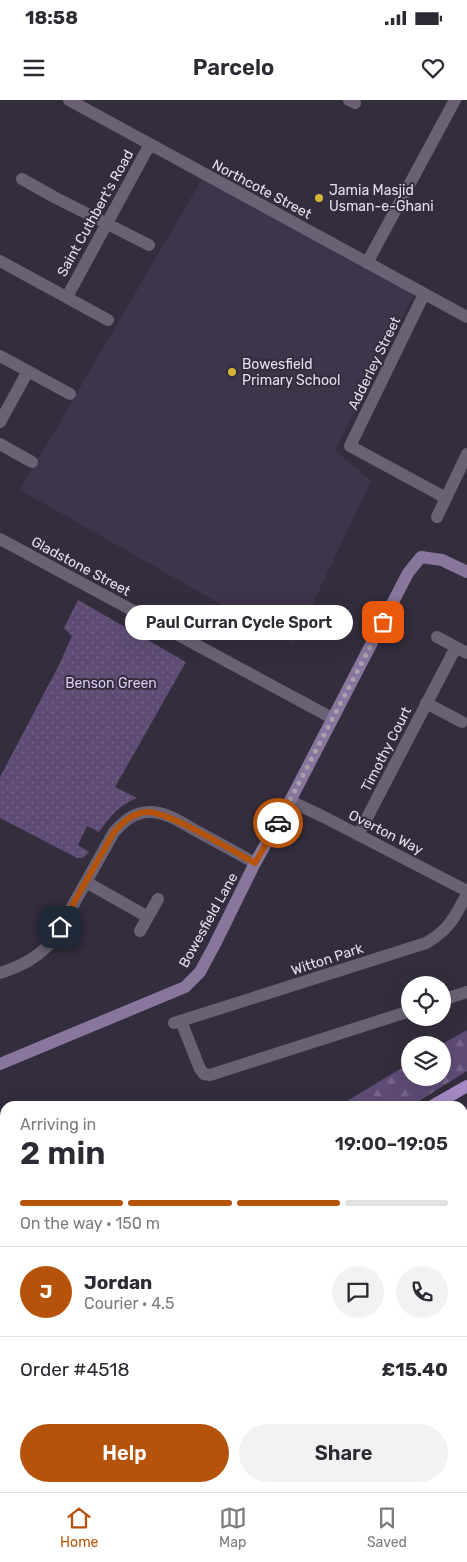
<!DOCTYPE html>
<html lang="en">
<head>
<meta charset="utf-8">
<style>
	body { margin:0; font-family:Rubik,sans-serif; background:#f2f2f3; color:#2b2b33; height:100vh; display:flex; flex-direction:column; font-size:19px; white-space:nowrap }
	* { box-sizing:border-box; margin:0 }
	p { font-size:16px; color:#7c7c81 }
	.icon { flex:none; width:28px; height:28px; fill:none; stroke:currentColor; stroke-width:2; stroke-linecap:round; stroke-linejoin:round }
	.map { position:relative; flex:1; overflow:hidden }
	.drawer { position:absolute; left:0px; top:1001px; width:468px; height:391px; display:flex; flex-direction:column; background:#fff; border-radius:15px 15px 0 0; box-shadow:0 5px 20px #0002 }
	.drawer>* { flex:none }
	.tools { position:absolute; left:401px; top:876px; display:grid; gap:10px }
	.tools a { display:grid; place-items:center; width:50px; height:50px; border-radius:50%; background:#fff; box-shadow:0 5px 20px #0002; font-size:25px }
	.pin { position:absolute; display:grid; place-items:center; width:42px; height:42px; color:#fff; margin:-21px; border-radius:10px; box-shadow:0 2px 8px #0006 }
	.courier { position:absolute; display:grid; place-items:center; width:50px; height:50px; margin:-25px; border:4px solid #b45309; border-radius:50%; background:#fff; color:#222; box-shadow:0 1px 6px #0007 }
	.bubble { position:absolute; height:35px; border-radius:18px; background:#fff; box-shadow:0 5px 20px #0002; font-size:16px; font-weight:600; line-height:35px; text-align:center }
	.summary em { font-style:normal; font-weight:600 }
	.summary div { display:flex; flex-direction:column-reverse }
	.summary { display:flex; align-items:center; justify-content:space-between; height:85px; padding:0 20px }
	h1 { font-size:32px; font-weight:600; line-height:38px }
	.bar { display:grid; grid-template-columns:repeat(4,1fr); gap:8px 5px; align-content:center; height:60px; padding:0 20px }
	.bar i { height:6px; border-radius:4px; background:#e1e1e2 }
	.bar .current { background:#b45309 }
	.bar p { grid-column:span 4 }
	.line { display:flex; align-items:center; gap:12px; padding:0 20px; border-top:1px solid #e1e1e2 }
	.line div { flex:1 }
	.round { display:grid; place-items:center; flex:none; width:52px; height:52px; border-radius:26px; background:#f2f2f3 }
	.primary-button { display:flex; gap:10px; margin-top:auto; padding:10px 20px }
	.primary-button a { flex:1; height:58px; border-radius:30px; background:#b45309; color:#fff; font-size:20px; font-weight:600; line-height:58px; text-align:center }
	.primary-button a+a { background:#f2f2f3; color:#2b2b33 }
	.status { display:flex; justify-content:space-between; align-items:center; height:35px; padding:0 25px; background:#fff; direction:ltr }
	.status svg { height:14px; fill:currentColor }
	header { display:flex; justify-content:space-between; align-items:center; height:65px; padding:0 20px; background:#fff; font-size:22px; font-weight:600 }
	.menu { display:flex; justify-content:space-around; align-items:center; height:70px; border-top:1px solid #e1e1e2; background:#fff; font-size:14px; color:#7c7c81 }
	.menu a { display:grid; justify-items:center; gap:2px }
	.menu .current { color:#b45309 }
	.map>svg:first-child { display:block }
</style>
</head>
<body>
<div class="status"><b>18:58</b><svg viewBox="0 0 49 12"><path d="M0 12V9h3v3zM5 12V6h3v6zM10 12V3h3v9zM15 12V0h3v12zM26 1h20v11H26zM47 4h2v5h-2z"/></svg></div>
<header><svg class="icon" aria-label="menu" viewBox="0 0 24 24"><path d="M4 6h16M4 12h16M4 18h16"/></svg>Parcelo<svg class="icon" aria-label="heart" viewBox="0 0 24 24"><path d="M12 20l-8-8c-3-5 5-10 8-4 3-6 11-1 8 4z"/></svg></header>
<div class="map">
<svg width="467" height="1392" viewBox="0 0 467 1392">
	<defs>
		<pattern id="forest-firs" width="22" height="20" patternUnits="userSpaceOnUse" patternTransform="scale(1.25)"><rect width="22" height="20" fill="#5f4c75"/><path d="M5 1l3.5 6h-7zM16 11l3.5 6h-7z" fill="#766589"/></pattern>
		<pattern id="park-dots" width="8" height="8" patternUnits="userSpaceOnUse" patternTransform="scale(1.25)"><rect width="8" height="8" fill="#5f4c75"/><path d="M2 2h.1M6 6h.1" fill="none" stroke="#766589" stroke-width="1.8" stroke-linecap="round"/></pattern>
	</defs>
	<rect width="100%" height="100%" fill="#342d3d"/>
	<path fill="#3f354b" d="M202,79L415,193L335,350L371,381L293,545L20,390Z
		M0,1025L5,1026V1100L0,1098Z
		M462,1193L467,1194V1276L463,1274Z"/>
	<path fill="#5f4c75" d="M106,1388H292L293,1392H101Z"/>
	<path fill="url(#forest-firs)" d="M467,930V971L411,1006H335L347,1001L410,963V978H442V945H441Z
		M467,1029V1140L463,1144L462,1033Z
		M0,1080L5,1081V1123L0,1122Z
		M0,1206L5,1208V1388H12L6,1392H0Z
		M311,1388H419L418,1392H312Z"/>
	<path fill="url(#park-dots)" d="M78,500L186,562L115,687L137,698C118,706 111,716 99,732L87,726L78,745L89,752L83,758H77L0,718V677L58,567L72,536L64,528Z"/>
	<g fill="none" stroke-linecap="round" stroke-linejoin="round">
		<path stroke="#6a6274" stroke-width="12" d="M69,0L467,217
			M349,0L355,3
			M22,79L54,97L149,145
			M0,161L108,220
			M367,163L455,0
			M424,194L350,346L446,398
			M67,197L150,44
			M0,256L70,294
			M0,322L28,271
			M0,344L32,362
			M437,417L467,354
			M0,439L332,618
			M437,537L467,553
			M426,603L462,622
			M290,701L322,716L467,791
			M358,735L456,547
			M86,782L148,817
			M140,831L158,799
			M0,873C22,866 39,857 54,839L114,732C124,721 134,712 150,712C168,712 185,725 200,733C219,743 237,753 255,763
			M442,900L467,892
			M181,921L200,969L204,974L210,975L410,911
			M174,923L426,843C450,829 454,818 467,794"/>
		<path stroke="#88769d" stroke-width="12" d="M0,964L185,887L200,872L215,844L255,763L290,701L408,473L421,457L442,460L467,472"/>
		<path stroke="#a58ac6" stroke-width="12" d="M432,1006L467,986
			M462,1019L467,1016
			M18,1392L24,1388
			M71,1392L76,1388"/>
		<path stroke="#cda5fc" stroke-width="15" d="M0,1135L5,1136
			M0,1167L5,1169
			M0,1193L5,1194
			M462,1305L467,1308
			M462,1334L467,1336
			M462,1358L467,1359
			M300,1388L301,1392"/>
		<path stroke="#86808d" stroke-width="4" stroke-dasharray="9 9" stroke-linecap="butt" d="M0,1068L5,1070
			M462,1242L467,1244
			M462,1250L467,1252"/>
	</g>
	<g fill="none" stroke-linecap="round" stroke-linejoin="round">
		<path stroke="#a6a1ad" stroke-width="5" stroke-dasharray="0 9" d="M278,723L383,522"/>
		<path stroke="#b45309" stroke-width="6" d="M60,827L114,732C124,721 131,714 146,712C167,710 234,752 255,763L278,723"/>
	</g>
	<g fill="#d5b535" stroke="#342d3d" stroke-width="2">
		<circle cx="319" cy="98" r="5"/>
		<circle cx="232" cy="272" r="5"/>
	</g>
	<g text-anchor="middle" stroke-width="4" stroke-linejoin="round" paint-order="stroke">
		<g font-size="14" fill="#e4dfea" stroke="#342d3d">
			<text transform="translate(262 89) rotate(28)" y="5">Northcote Street</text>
			<text transform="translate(95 113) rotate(-61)" y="5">Saint Cuthbert's Road</text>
			<text transform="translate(374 263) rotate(-64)" y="5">Adderley Street</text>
			<text transform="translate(81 466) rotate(28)" y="5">Gladstone Street</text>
			<text transform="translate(386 649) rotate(-63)" y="5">Timothy Court</text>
			<text transform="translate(386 732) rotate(27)" y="5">Overton Way</text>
			<text transform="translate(208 820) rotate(-61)" y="5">Bowesfield Lane</text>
			<text transform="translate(327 859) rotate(-18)" y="5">Witton Park</text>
		</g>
		<g font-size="14" fill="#e4dfea" stroke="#342d3d" text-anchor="start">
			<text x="329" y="95">Jamia Masjid<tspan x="329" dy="16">Usman-e-Ghani</tspan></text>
			<text x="242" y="269">Bowesfield<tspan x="242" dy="16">Primary School</tspan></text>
		</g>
		<g font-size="14" fill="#dccaf3" stroke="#342d3d">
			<text x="111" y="588">Benson Green</text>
		</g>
	</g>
</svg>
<div class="tools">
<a><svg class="icon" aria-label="locate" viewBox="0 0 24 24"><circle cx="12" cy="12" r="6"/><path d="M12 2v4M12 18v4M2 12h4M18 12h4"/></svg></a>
<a><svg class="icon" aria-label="layers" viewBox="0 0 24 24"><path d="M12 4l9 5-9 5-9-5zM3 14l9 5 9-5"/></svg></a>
</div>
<div class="pin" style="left:383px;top:522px;background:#ea580c"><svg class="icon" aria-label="bag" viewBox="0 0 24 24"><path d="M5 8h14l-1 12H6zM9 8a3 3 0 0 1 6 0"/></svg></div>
<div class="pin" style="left:60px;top:827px;background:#1f2937"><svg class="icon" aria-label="home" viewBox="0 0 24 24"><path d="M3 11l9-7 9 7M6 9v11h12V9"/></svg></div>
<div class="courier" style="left:278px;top:723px"><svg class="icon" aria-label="car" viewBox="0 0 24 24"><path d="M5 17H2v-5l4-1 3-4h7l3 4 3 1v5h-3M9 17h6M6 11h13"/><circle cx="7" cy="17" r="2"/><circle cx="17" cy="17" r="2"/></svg></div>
<div class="bubble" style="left:125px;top:505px;width:228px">Paul Curran Cycle Sport</div>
<section class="drawer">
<div class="summary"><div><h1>2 min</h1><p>Arriving in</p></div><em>19:00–19:05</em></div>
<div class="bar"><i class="current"></i><i class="current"></i><i class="current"></i><i></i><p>On the way · 150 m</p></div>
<div class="line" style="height:90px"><b class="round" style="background:#b45309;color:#fff">J</b><div><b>Jordan</b><p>Courier · 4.5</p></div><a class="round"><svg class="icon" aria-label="chat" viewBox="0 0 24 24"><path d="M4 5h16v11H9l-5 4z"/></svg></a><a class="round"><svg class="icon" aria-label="phone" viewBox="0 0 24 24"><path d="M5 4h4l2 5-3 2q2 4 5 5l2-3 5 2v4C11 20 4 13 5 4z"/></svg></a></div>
<div class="line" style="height:65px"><div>Order #4518</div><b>£15.40</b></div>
<div class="primary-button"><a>Help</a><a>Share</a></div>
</section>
</div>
<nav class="menu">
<a class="current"><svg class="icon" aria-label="home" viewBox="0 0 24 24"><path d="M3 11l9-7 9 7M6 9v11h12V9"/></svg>Home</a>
<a><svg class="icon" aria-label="map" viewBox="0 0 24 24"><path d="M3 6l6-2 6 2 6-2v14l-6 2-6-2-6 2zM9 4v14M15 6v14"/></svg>Map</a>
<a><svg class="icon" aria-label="saved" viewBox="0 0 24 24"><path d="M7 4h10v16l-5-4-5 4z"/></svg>Saved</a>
</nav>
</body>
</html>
